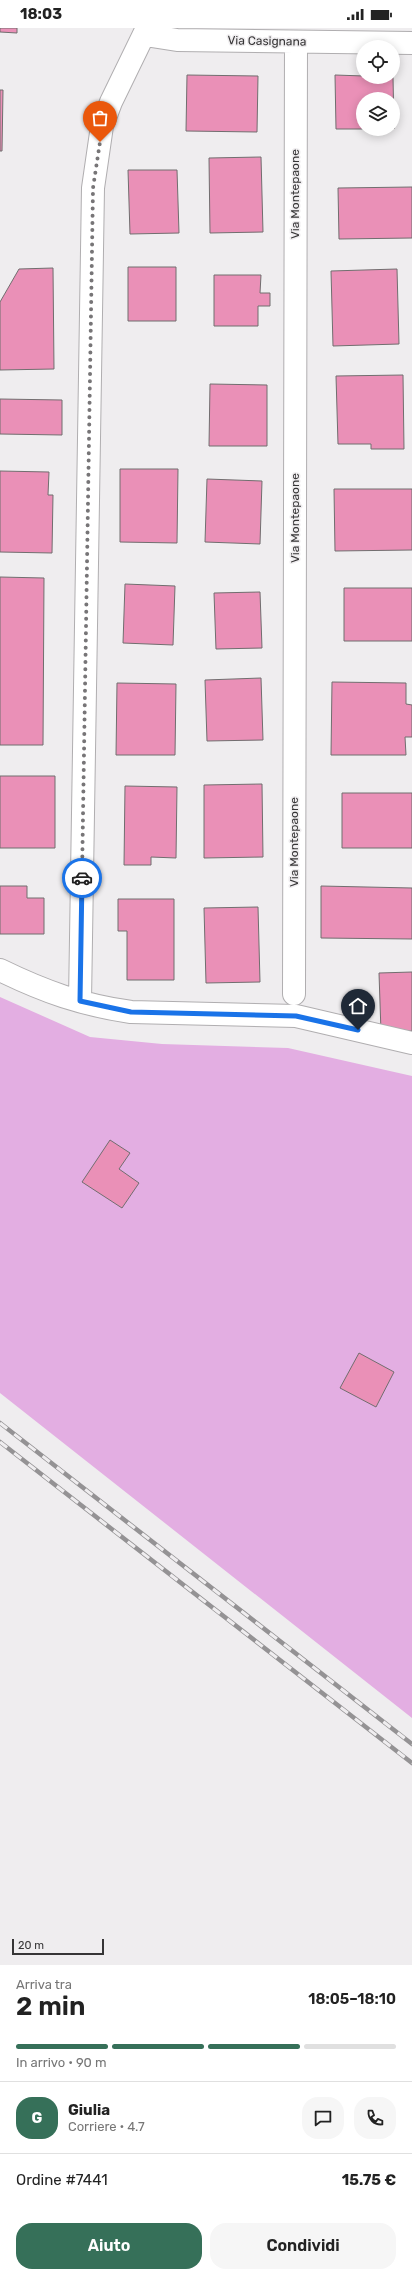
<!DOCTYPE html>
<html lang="it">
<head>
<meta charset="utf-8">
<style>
	body { margin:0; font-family:Rubik,sans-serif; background:#f6f6f6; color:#222; height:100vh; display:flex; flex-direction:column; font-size:15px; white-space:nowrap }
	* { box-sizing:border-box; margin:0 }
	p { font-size:13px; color:#767676 }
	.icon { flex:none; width:22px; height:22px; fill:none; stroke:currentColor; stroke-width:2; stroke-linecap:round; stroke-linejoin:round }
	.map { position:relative; height:1937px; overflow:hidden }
	.drawer { display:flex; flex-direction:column; background:#fff; flex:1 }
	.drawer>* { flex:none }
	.tools { position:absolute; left:356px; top:12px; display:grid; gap:8px }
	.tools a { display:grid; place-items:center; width:44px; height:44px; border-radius:50%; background:#fff; box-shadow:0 2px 10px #0003; font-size:20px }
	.scale { position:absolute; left:12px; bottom:10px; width:92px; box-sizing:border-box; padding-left:4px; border:2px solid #363536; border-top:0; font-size:11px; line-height:14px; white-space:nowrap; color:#363536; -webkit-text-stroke:3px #efedef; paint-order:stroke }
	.pin { position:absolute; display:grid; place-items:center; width:34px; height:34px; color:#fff; margin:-41px -17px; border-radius:50% 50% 50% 0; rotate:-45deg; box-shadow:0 0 4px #0007 }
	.pin .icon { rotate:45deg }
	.courier { position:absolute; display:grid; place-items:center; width:40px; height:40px; margin:-20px; border:3px solid #1a73e8; border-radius:50%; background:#fff; color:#222; box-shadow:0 1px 5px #0007 }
	.head em { font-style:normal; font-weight:600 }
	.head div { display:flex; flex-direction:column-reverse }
	.head { display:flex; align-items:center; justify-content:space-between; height:68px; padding:0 16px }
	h1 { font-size:26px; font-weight:600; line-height:30px }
	.bar { display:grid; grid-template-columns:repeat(4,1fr); gap:6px 4px; align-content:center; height:48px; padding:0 16px }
	.bar i { height:5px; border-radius:3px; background:#e0e0e0 }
	.bar .on { background:#367059 }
	.bar p { grid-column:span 4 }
	.line { display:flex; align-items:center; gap:10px; padding:0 16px; border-top:1px solid #e0e0e0 }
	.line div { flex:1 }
	.round { display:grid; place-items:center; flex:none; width:42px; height:42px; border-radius:16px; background:#f6f6f6 }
	.button { display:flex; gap:8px; margin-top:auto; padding:8px 16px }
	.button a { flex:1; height:46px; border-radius:16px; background:#367059; color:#fff; font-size:16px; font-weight:600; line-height:46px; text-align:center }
	.button a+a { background:#f6f6f6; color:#222 }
	.status { display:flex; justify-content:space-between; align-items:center; height:28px; padding:0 20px; background:#fff; direction:ltr }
	.status svg { height:11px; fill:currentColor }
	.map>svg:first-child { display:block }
</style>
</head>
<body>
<div class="status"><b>18:03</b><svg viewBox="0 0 49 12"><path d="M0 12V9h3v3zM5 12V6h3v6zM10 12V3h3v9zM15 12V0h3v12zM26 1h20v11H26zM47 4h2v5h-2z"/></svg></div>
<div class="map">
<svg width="412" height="1937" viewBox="0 0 412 1937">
	<rect width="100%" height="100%" fill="#efedef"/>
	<path fill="#e3aee2" d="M0,969L90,1009L162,1016L288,1020L412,1048V1690L0,1365Z"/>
	<path fill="#ea90b7" stroke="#716e6f" d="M0,0H17V5L0,4Z
		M187,47L258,48L257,104L186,103Z
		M335,47L393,49L394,101L393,71H363V101H372H336Z
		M0,62H3L2,123H0Z
		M261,129L263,204L210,205L209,130Z
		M128,142H177L179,205L130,206Z
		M412,159V210L339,211L338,160Z
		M128,239H176V293H128Z
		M53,240L54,341L0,342V274L19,241Z
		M397,241L399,316L333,318L331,243Z
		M214,247H261L260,265H270V278H258V298H214Z
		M403,347L404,421H371V416H338L336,348Z
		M210,356L267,357V418H209Z
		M0,371L62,372V407L0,406Z
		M120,441H178L177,515L120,514Z
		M0,443L49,444L48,467H53L52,525L0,524Z
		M207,451L262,453L260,516L205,514Z
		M334,461H412V522L335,523Z
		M0,549L44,550L43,717H0Z
		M125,556L175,558L173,617L123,615Z
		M344,560H412V613H344Z
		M260,564L262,620L216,621L214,565Z
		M261,650L263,712L207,713L205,652Z
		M332,654L406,655V676L412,677V709H405L406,727H331Z
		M117,655L176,656L175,727H116Z
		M0,748H55V820H0Z
		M262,756L263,829L204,830V757Z
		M125,758L177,759L176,830L151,829V837H124Z
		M342,765H412V820H342Z
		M0,858H27V870H44V906H0Z
		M321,858L412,860V911L321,910Z
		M118,871H174V952H127V903H118Z
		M258,879L260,954L206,955L204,880Z
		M412,944V1003L381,1004L379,945Z
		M110,1112L130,1125L119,1141L139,1155L122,1180L82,1154Z
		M359,1325L394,1344L376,1379L340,1360Z"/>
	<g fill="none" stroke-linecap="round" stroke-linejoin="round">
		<defs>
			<path id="minor" d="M145,7L177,12L412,15
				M0,942C45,964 82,977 131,984L296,988L412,1015
				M294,966L296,14
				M80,973L93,160L102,98L111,74L147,0"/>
		</defs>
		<use href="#minor" stroke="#b0aeb0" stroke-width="24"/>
		<use href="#minor" stroke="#fff" stroke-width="22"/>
		<defs>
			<path id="rail" d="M0,1395L412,1716
				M0,1414L412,1735"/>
		</defs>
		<use href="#rail" stroke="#949294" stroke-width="4.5"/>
		<use href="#rail" stroke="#efedef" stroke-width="3" stroke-dasharray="9" stroke-linecap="butt"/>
	</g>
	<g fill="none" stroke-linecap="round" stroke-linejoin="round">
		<path stroke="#777577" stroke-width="4" stroke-dasharray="0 7.2" d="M82,850L93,160L100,114"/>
		<path stroke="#1a73e8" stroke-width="5" d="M82,850L80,973L131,984L296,988L358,1002"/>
	</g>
	<g text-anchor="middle" stroke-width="3" stroke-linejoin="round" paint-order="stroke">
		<g font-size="12" fill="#363536" stroke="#efedef">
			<text transform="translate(267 13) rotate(1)" y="4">Via Casignana</text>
			<text transform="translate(295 166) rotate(-90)" y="4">Via Montepaone</text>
			<text transform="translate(295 490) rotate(-90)" y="4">Via Montepaone</text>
			<text transform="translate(294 814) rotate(-90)" y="4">Via Montepaone</text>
		</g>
	</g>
</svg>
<div class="tools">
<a><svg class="icon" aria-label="locate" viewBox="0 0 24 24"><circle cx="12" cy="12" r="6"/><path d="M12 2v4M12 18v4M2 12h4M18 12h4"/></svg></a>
<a><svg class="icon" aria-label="layers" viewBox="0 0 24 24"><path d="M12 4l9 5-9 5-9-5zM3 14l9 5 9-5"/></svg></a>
</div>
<div class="scale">20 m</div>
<div class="pin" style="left:100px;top:114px;background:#ea580c"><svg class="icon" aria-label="bag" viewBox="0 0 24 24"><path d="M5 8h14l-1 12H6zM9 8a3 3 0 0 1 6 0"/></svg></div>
<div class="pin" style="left:358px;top:1002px;background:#1f2937"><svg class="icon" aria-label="home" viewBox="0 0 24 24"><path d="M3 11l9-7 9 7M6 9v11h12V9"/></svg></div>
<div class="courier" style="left:82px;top:850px"><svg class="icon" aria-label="car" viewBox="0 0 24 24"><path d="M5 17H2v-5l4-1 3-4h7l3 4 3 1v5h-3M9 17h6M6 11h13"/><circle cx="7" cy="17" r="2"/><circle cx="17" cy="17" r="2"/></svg></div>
</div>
<section class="drawer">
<div class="head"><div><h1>2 min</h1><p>Arriva tra</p></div><em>18:05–18:10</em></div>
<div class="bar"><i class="on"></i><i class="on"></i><i class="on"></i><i></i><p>In arrivo · 90 m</p></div>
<div class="line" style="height:72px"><b class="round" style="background:#367059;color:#fff">G</b><div><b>Giulia</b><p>Corriere · 4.7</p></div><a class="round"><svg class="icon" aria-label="chat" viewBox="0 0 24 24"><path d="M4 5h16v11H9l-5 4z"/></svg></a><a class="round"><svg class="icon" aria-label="phone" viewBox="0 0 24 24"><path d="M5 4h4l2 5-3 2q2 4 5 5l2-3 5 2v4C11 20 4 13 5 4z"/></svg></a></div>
<div class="line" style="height:52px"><div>Ordine #7441</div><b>15.75 €</b></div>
<div class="button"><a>Aiuto</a><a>Condividi</a></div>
</section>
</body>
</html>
